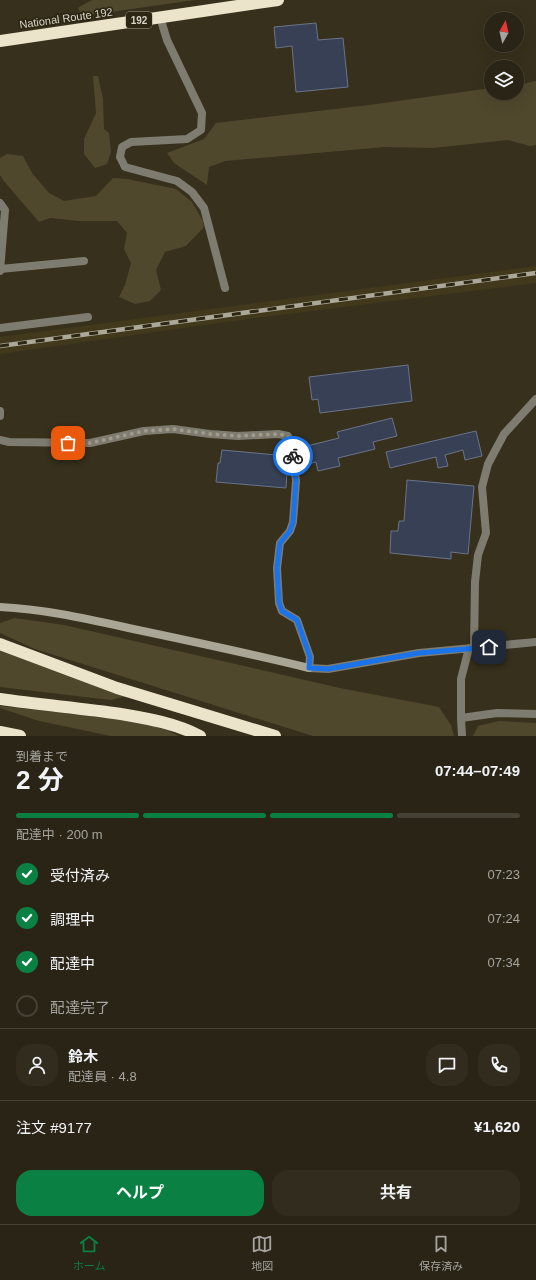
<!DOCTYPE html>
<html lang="ja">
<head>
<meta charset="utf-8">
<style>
	body { margin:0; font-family:Helvetica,"Noto Sans JP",sans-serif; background:#312c1e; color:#f1f3f6; height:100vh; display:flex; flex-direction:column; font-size:15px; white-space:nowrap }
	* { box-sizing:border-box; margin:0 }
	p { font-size:13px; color:#a5a4a0 }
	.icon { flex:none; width:22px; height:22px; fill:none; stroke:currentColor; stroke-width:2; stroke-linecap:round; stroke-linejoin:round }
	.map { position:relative; height:736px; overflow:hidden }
	.details { display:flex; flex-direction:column; background:#292415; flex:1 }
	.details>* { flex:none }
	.needle { width:26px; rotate:8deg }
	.buttons { position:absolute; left:484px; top:12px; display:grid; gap:8px }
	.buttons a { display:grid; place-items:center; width:40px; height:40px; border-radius:50%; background:#292415; box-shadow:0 4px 16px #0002,0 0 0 1px #454134; font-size:20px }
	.pin { position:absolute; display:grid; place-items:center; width:34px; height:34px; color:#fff; margin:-17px; border-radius:8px; box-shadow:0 2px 6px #0006 }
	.courier { position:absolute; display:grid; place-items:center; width:40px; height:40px; margin:-20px; border:3px solid #1a73e8; border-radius:50%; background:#fff; color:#222; box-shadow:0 1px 5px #0007 }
	.summary em { font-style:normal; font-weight:700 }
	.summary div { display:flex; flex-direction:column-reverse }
	.summary { display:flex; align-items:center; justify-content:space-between; height:68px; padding:0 16px }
	h1 { font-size:26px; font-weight:700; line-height:30px }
	.bar { display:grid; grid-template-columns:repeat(4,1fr); gap:6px 4px; align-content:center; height:48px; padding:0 16px }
	.bar i { height:5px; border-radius:3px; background:#454134 }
	.bar .on { background:#0b8043 }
	.bar p { grid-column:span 4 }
	.line { display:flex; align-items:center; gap:10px; padding:0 16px; border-top:1px solid #454134 }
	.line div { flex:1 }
	.round { display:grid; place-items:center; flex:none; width:42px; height:42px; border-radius:16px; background:#312c1e }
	ol { padding:0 16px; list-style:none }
	li { display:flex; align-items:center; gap:12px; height:44px }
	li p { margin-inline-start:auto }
	li .icon { padding:4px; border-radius:50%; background:#0b8043; color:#fff; stroke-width:4 }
	li:last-child { color:#a5a4a0 }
	li i { width:22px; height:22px; border:2px solid #454134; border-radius:50% }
	.button { display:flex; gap:8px; margin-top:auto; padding:8px 16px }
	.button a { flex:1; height:46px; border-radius:16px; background:#0b8043; color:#fff; font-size:16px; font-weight:700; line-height:46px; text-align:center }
	.button a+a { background:#312c1e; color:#f1f3f6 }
	.tabs { display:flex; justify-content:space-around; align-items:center; height:56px; border-top:1px solid #454134; background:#292415; font-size:11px; color:#a5a4a0 }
	.tabs a { display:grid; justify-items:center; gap:2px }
	.tabs .on { color:#0b8043 }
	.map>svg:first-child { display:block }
</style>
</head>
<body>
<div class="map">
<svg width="536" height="736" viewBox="0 0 536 736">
	<rect width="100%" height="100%" fill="#37301c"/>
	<path fill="#42391d" d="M536,266V283L528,284L233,321L0,354V337Z"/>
	<path fill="#50482d" d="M93,0H195L82,16L78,8L86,3Z
		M93,76H98L103,99L104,129L109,133L111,152L107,164L95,168L84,154V139L96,113Z
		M536,81V145L530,146L508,140L433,148L385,147L225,161L209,167L207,185L174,163L167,153L204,139L216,123L369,105L491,88V93H517V85Z
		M7,154L23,156L32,173L49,193L64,201L96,196L113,178L127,179L176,189L192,202L203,221L204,227L186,246L165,252L156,270L161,290L150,301L135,304L119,297L125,285L131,263L124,249L127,233L117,221H79L50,218L39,222L3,180L0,175V158Z
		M15,618L64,625L340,688L439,707L451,725L454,736H313L35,649L0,633V623Z
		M0,650L126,696L111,700L0,687Z
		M0,706L137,721L169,731L179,736H111L39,721L0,708Z
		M499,721L536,723V736H473L478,726Z"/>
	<path fill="#374054" stroke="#6a7489" d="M316,23L318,40L343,38L348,87L296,92L292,46L276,48L274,27Z
		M408,365L412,401L320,413L318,399L312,400L309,377Z
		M392,418L397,436L373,442L375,449L338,458L340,466L318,471L316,462L307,464L303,447L339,438L337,432Z
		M476,431L482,456L465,460L463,450L445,455L448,466L438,468L436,457L390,468L386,452Z
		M222,450L288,456L286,488L216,482L218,463H220Z
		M407,480L474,486L468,554L451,552V559L390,553L391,531H398L399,521H404Z"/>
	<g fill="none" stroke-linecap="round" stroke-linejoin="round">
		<path stroke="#7e7b71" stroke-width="8" d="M160,17L167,40L202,113L201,130L187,139L131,142L122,147L120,157L125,167L177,181L192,192L204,208L225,288
			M0,203L5,210L0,271
			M0,269L84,261
			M0,328L88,317
			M0,411V416
			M0,440L9,442L90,443L144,431L173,429L210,434L238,436L278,434L288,436L291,442L296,481L293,522L290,531L280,543L277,568L279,603L282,611L297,620L310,657L309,668L328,669L419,653L536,642
			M474,648L475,582L478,555L486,533L482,487L488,464L504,434L536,399
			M461,718L497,713L536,714
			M462,736L461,718V679L469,648"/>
		<path stroke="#aaa695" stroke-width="8" d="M0,607C46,609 92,620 138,630C195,642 252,654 309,668"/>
		<path stroke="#ebe3ca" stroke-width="12" d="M0,41L278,0
			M0,644L117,688L275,736
			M0,699C40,705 81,708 121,714C150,719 174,723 200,736
			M0,732L20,736"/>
		<defs>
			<path id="rail" d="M0,346L536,273"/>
		</defs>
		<use href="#rail" stroke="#aca899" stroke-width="4.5"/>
		<use href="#rail" stroke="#2d2612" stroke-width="3" stroke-dasharray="9" stroke-linecap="butt"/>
	</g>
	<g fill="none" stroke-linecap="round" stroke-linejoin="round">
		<path stroke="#a09b8b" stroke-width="4" stroke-dasharray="0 7.2" d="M68,443H90L144,431L173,429L210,434L238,436L278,434L288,436L291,442L293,456"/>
		<path stroke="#1a73e8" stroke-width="5" d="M293,456L296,481L293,522L290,531L280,543L277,568L279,602L282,611L297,620L310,657L309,668L328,669L419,653L489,647"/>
	</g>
	<g text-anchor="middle" stroke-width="3.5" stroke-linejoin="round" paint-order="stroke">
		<rect fill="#2d2612" stroke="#a5a091" stroke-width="1" x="126" y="12" width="26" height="16" rx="3"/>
		<g font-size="10" font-weight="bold" fill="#d8d4c7">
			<text x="139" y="24">192</text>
		</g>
		<g font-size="11" fill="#d8d4c7" stroke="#2d2612">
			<text transform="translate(66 18) rotate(-8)" y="4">National Route 192</text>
		</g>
	</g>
</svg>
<div class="buttons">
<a><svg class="needle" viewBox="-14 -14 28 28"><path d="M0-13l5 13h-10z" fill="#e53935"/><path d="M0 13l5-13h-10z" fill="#a5a4a0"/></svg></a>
<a><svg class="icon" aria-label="layers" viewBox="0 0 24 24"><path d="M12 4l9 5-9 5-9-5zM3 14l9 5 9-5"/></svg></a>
</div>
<div class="pin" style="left:68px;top:443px;background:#ea580c"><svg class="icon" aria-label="bag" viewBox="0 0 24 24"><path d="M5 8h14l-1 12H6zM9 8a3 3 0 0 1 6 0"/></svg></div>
<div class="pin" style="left:489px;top:647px;background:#1f2937"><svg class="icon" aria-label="home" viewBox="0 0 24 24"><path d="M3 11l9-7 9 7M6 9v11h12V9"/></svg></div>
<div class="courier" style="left:293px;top:456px"><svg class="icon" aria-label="bike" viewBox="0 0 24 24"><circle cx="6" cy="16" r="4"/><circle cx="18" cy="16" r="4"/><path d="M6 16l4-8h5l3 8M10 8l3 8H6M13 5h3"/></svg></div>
</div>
<section class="details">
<div class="summary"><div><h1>2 分</h1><p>到着まで</p></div><em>07:44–07:49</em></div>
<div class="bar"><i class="on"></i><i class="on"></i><i class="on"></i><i></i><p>配達中 · 200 m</p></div>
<ol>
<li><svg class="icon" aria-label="check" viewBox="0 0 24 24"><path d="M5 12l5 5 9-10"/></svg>受付済み<p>07:23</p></li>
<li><svg class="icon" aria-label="check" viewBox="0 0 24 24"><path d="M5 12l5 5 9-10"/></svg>調理中<p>07:24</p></li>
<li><svg class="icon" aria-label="check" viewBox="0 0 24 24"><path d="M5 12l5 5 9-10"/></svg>配達中<p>07:34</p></li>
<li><i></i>配達完了</li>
</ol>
<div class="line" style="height:72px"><a class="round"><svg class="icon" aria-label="person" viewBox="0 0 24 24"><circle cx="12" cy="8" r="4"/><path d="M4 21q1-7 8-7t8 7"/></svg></a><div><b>鈴木</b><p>配達員 · 4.8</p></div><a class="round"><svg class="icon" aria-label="chat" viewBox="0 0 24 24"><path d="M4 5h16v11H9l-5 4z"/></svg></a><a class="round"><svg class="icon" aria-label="phone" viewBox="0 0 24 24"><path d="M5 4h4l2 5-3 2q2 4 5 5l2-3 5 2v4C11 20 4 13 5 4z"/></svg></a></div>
<div class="line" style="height:52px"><div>注文 #9177</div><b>¥1,620</b></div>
<div class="button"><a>ヘルプ</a><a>共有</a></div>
</section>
<nav class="tabs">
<a class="on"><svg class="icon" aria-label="home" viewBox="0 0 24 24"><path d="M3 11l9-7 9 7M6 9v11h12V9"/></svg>ホーム</a>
<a><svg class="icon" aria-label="map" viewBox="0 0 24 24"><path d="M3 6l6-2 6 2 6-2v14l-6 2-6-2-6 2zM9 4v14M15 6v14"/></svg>地図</a>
<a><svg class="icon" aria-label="saved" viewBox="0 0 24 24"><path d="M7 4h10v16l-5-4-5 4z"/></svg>保存済み</a>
</nav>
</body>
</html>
